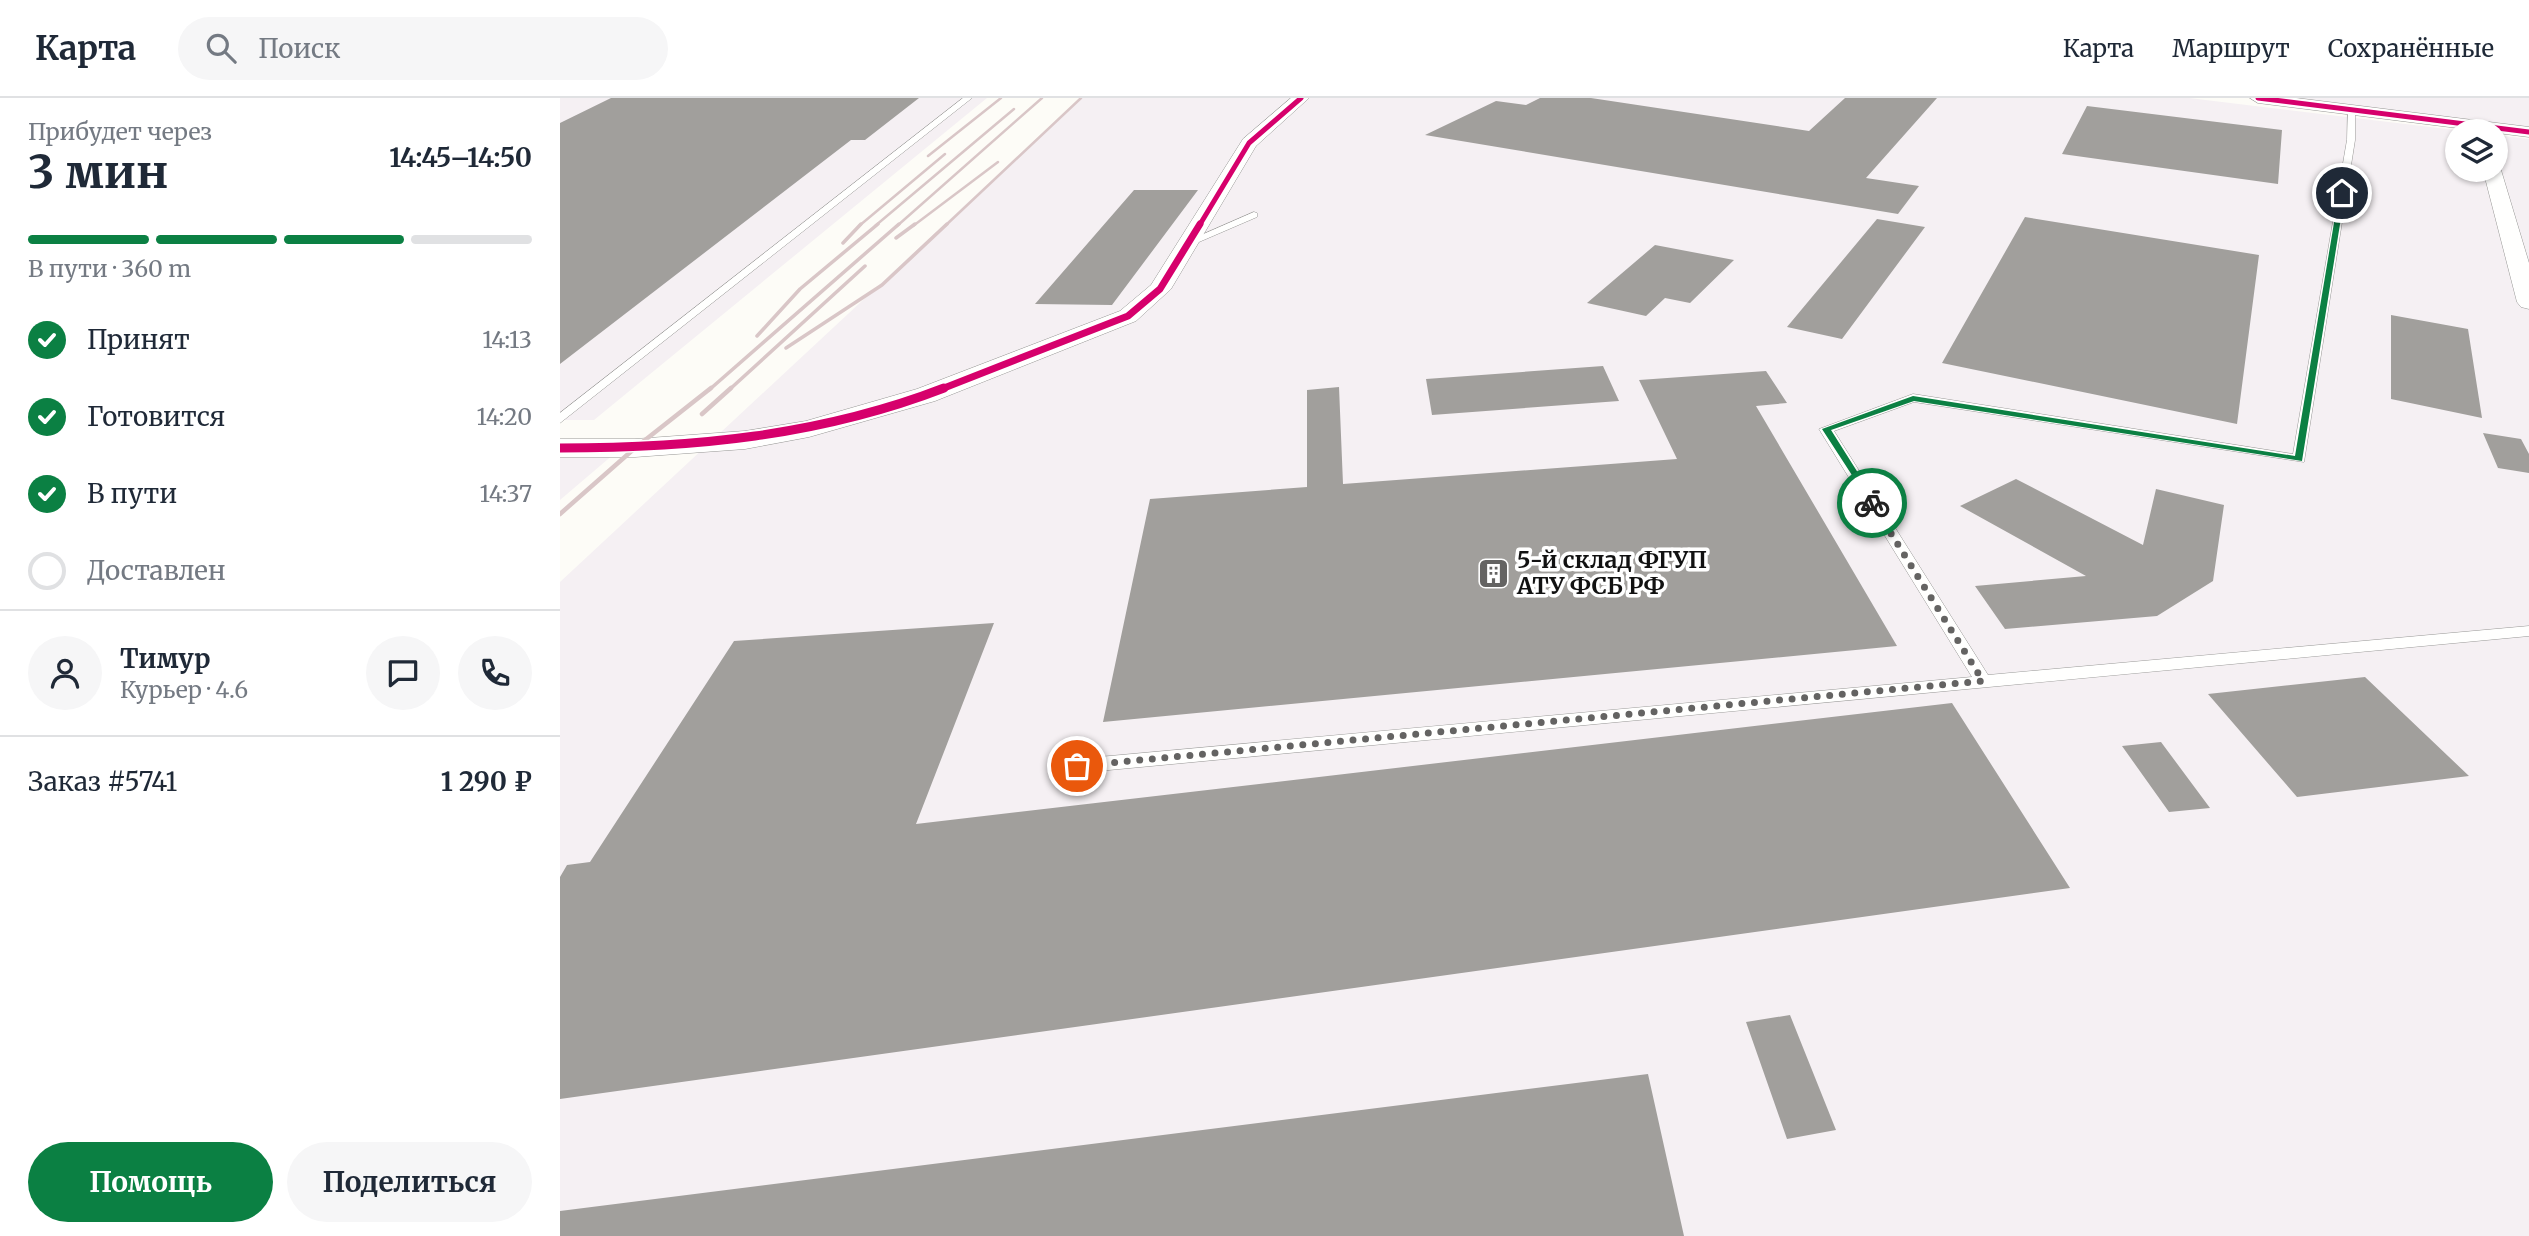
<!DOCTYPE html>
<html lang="ru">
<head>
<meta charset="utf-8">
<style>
	body { margin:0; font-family:Merriweather,serif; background:#f6f6f7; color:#1f2937; height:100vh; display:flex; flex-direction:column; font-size:26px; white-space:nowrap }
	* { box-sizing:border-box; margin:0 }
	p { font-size:23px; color:#747a83 }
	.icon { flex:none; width:38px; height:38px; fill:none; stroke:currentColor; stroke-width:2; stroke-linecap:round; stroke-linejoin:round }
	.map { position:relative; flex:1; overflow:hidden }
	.sheet { display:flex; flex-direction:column; background:#fff; width:560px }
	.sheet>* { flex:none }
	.tools { position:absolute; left:1885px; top:21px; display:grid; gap:14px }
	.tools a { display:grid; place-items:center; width:63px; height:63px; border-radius:50%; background:#fff; box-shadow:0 2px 5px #0004; font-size:35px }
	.pin { position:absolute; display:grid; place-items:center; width:60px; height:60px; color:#fff; margin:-30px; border:4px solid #fff; border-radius:50%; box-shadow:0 2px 7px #0007 }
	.courier { position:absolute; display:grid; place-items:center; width:70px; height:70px; margin:-35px; border:5px solid #0b8043; border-radius:50%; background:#fff; color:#222; box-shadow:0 2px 9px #0007 }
	.head em { font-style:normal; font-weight:700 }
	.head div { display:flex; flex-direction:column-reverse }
	.head { display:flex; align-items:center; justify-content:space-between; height:119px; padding:0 28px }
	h1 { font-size:46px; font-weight:700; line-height:52px }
	.bar { display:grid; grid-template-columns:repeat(4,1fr); gap:10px 7px; align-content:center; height:84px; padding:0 28px }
	.bar i { height:9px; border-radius:5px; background:#e0e1e3 }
	.bar .selected { background:#0b8043 }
	.bar p { grid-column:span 4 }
	.line { display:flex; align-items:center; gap:18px; padding:0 28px; border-top:2px solid #e0e1e3 }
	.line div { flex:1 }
	.round { display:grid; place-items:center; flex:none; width:74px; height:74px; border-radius:37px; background:#f6f6f7 }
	ol { padding:0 28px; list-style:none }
	li { display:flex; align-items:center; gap:21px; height:77px }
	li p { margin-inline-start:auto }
	li .icon { padding:7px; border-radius:50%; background:#0b8043; color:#fff; stroke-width:4 }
	li:last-child { color:#747a83 }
	li i { width:38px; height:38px; border:4px solid #e0e1e3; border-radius:50% }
	.action { display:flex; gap:14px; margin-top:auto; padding:14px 28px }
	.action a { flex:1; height:80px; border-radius:42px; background:#0b8043; color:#fff; font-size:28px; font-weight:700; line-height:80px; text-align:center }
	.action a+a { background:#f6f6f7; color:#1f2937 }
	header { display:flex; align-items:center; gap:42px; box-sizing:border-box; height:98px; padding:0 35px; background:#fff; border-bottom:2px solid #e0e1e3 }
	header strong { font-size:33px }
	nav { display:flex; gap:38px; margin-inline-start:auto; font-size:24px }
	.search { width:490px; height:63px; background:#f6f6f7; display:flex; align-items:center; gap:18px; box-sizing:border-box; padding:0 24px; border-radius:38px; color:#747a83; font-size:26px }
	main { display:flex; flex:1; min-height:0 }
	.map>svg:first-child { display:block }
</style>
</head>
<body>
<header>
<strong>Карта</strong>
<div class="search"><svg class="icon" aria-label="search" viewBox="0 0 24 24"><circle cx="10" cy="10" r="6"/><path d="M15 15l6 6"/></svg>Поиск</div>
<nav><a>Карта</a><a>Маршрут</a><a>Сохранённые</a></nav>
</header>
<main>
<section class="sheet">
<div class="head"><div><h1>3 мин</h1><p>Прибудет через</p></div><em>14:45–14:50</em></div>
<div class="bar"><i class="selected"></i><i class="selected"></i><i class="selected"></i><i></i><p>В пути · 360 m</p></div>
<ol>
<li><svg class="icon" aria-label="check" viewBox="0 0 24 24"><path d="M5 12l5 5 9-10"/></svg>Принят<p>14:13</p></li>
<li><svg class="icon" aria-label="check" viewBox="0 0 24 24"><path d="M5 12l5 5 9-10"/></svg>Готовится<p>14:20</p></li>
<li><svg class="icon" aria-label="check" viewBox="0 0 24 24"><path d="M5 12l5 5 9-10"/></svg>В пути<p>14:37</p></li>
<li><i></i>Доставлен</li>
</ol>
<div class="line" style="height:126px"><a class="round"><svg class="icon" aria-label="person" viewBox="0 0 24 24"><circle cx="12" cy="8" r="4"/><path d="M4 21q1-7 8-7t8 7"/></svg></a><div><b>Тимур</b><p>Курьер · 4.6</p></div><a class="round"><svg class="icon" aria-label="chat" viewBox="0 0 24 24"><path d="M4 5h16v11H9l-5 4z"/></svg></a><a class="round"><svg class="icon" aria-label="phone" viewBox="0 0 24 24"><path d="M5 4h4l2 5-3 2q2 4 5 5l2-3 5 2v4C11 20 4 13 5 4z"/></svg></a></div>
<div class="line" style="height:91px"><div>Заказ #5741</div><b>1 290 ₽</b></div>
<div class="action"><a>Помощь</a><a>Поделиться</a></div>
</section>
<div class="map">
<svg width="1969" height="1138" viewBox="0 0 1969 1138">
	<rect width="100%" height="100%" fill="#fdfcf7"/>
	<path fill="#f5f0f3" d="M0,0H427L34,322H0Z
		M520,0H1629L1904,33H1897V72H1936V37L1969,41V1138H0V484Z
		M1730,0H1969V30Z
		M0,356H54L0,402Z"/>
	<path fill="#a19f9c" d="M51,0H359L305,42H291L0,266V25Z
		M980,0H1031L1249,33L1285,0H1377L1306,80L1359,88L1338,116L865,37L936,3L966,7Z
		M1527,8L1722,32L1718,86L1502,56Z
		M574,92H638L552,207L475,206Z
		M1465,119L1699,157L1677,326L1382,265Z
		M1317,121L1365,129L1282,241L1227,229Z
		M1095,147L1174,162L1130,205L1105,200L1086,218L1027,205Z
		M1831,217L1908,231L1922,320L1831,301Z
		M1043,268L1059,303L872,317L866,281Z
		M1206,273L1227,305L1196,308L1337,548L543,624L590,401L747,389V292L779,289L783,386L1117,361L1079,282Z
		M1923,335L1961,341L1969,356V375L1938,370Z
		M1456,381L1583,447L1596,391L1664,407L1653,483L1597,518L1445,531L1415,488L1526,478L1400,408Z
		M434,525L356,726L1392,605L1510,790L0,1001V779L7,767L30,764L174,543Z
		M1805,579L1909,678L1737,699L1648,596Z
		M1601,644L1650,710L1609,714L1562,648Z
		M1230,917L1276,1032L1227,1041L1186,924Z
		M1088,976L1124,1138H0V1113Z"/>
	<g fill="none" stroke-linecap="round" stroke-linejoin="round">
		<defs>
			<path id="service" d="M403,0H412L0,325V315Z
				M1788,10L1795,12V42L1744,364L1354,304L1274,333L1428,577L1969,528V538L517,675L510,673L507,668L510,663L517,661L1412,579L1259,331L1353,296L1733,356L1787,42Z
				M694,114L697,115V119L632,147L623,145Z"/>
			<path id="minor" d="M731,0H749L696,48L611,191L576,223L375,303L249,339L185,351L75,359H0V341H75L185,333L246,323L357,291L560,213L591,187L683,41Z
				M1690,0H1736L1969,29V39L1698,5Z
				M1936,67L1941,72L1969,165V211L1961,209L1957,204L1923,72H1936Z"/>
		</defs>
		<use href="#service" stroke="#979795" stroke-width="1"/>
		<use href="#minor" stroke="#979795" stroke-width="1"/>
		<use href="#service" fill="#fffffe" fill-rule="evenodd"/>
		<use href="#minor" fill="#fffffe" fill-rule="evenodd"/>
		<path stroke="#d9c6c7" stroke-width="2.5" d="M368,58L441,0
			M299,128L385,56
			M315,128L454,11
			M337,128L482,0
			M353,128L438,64
			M385,128L521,0"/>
		<path stroke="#d9c6c7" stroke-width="3.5" d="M336,140L355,126
			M283,145L301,126
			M197,238L240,191L318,126
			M226,250L322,187L387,126
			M149,292L339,126
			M169,292L305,168"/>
		<path stroke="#d9c6c7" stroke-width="4.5" d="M142,316L171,290
			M0,416L75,350L151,290"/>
		<defs>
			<path id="cycleway-far2" d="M1698,0L1969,34
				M639,128L689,45L741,0"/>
			<path id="cycleway-far1" d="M379,292L568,218L600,191L640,126"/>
			<path id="cycleway" d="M0,350C132,350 260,338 384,290"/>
		</defs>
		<use href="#cycleway-far2" stroke="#fff" stroke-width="7"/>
		<use href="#cycleway-far1" stroke="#fff" stroke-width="10"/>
		<use href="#cycleway" stroke="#fff" stroke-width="12"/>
		<use href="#cycleway-far2" stroke="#d6006c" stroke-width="5"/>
		<use href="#cycleway-far1" stroke="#d6006c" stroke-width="7"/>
		<use href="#cycleway" stroke="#d6006c" stroke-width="9"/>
	</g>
	<path fill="#0b8043" d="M1782,93L1785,95L1742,363L1354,303L1271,332L1317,405L1312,408L1262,331L1353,298L1735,358L1779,95Z"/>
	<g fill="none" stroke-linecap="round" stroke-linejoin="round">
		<path stroke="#646362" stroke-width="7" stroke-dasharray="0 12.6" d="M517,668L1423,583L1312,405"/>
	</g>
	<defs>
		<symbol id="building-square" viewBox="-11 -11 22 22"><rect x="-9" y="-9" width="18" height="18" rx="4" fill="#646362" stroke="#fff"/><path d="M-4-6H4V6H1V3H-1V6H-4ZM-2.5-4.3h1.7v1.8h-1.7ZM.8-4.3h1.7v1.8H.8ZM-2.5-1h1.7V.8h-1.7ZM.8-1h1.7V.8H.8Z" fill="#fff"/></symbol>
	</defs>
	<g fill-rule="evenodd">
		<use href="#building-square" x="916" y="458" width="35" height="35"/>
	</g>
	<g text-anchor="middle" stroke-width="7" stroke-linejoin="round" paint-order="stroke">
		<g font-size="23" font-weight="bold" fill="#111" stroke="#fff" text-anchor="start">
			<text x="957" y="470">5-й склад ФГУП<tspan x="957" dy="26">АТУ ФСБ РФ</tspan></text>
		</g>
	</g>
</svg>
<div class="tools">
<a><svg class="icon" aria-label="layers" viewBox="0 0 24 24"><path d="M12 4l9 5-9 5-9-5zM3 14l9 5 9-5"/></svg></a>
</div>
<div class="pin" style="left:517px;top:668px;background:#ea580c"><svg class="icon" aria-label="bag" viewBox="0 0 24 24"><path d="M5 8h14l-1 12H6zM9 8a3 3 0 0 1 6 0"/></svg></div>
<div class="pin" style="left:1782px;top:95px;background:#1f2937"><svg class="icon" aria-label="home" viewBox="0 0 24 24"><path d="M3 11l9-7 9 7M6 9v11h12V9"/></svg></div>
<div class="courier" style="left:1312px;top:405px"><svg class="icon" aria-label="bike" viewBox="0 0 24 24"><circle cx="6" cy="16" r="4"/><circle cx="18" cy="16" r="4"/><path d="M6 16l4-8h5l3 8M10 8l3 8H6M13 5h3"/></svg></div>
</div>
</main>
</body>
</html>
